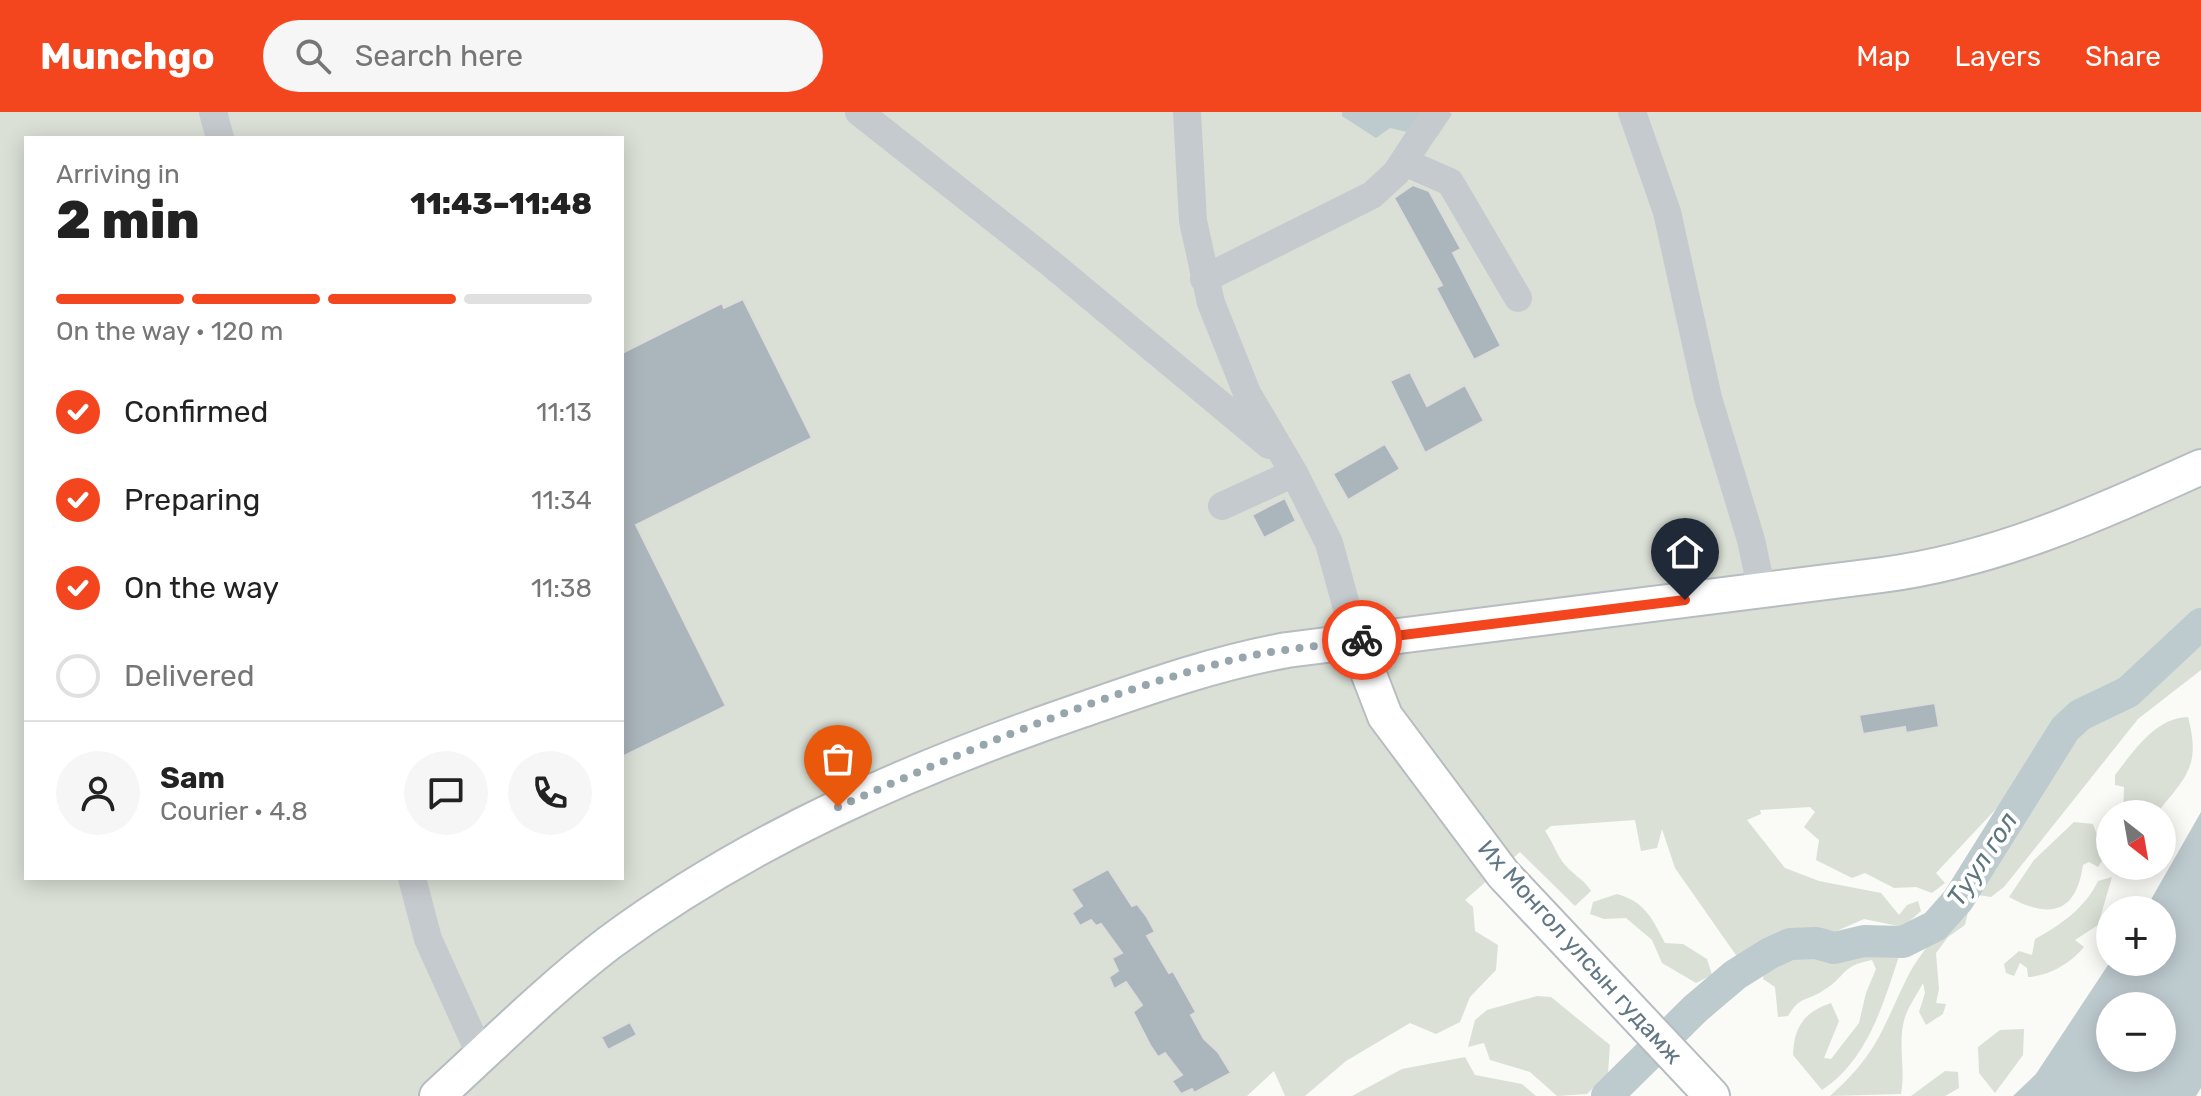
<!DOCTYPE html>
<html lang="en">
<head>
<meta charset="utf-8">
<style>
	body { margin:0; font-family:Rubik,sans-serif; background:#f6f6f6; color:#222; height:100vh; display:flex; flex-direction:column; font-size:30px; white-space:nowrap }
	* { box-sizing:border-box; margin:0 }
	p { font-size:26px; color:#767676 }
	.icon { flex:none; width:44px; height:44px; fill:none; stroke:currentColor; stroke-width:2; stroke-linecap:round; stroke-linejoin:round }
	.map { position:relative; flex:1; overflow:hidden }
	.sheet { position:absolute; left:24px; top:24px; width:600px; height:744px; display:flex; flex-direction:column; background:#fff; border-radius:0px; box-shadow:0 4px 20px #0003 }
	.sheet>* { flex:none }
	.needle { width:52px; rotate:149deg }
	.buttons { position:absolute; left:2096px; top:688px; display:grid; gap:16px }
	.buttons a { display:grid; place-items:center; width:80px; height:80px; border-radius:50%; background:#fff; box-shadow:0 4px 20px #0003; font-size:40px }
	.pin { position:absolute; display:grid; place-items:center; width:68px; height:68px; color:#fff; margin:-82px -34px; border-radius:50% 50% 50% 0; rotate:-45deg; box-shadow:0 0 8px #0007 }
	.pin .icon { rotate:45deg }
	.courier { position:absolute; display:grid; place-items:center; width:80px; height:80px; margin:-40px; border:6px solid #f3461e; border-radius:50%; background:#fff; color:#222; box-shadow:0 2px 10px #0007 }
	.headline em { font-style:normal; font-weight:800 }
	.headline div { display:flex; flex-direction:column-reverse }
	.headline { display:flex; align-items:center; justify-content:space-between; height:136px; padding:0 32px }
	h1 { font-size:52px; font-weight:800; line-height:60px }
	.bar { display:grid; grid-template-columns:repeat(4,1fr); gap:12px 8px; align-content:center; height:96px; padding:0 32px }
	.bar i { height:10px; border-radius:6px; background:#e0e0e0 }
	.bar .active { background:#f3461e }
	.bar p { grid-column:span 4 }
	.line { display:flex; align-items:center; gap:20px; padding:0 32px; border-top:2px solid #e0e0e0 }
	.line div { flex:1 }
	.round { display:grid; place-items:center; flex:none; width:84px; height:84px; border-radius:42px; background:#f6f6f6 }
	ol { padding:0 32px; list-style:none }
	li { display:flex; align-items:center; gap:24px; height:88px }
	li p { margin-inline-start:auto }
	li .icon { padding:8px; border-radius:50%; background:#f3461e; color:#fff; stroke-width:4 }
	li:last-child { color:#767676 }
	li i { width:44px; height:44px; border:4px solid #e0e0e0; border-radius:50% }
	header { display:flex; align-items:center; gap:48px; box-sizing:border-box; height:112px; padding:0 40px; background:#f3461e; color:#fff }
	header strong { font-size:38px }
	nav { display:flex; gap:44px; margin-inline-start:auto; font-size:28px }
	.search { width:560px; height:72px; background:#f6f6f6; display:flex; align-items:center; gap:20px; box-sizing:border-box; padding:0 28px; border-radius:44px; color:#767676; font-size:30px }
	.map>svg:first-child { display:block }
</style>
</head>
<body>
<header>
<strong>Munchgo</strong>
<div class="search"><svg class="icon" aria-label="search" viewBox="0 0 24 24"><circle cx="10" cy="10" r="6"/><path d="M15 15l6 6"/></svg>Search here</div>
<nav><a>Map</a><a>Layers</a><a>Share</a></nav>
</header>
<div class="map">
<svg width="2201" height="984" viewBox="0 0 2201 984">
	<rect width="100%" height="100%" fill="#fafaf7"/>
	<path fill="#dae0d6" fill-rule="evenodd" d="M0,0H2201V503L2116,577L2086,590L2067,605L2022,669L1936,761L1945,771L1932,781L1916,775L1894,776L1865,761L1852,766L1816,748L1819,728L1804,715L1815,700L1810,695L1760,698L1761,702L1747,708L1785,756L1819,769L1881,781L1899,803L1907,793L1918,789L1921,799L1903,815L1864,807L1832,821L1774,828L1738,846L1675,756L1662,717L1657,736L1641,739L1635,708L1551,714L1545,719C1552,729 1556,740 1562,749C1570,761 1585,768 1591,779L1575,794L1520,740L1465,788L1473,795L1475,819L1498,833L1496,858L1470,885L1460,910L1436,922L1410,911L1346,949L1305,984H1285L1274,959L1247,984H0ZM26,26H622V766H26Z
		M2201,528V558L2138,607L2004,775L1991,785L1978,783L2038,688L2053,648L2070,622L2096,603L2120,598L2155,574Z
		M2188,605C2201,655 2186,664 2158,700L2123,702L2124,675L2115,673V663C2134,639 2155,606 2188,605Z
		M2074,710L2093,712L2105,744L2098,755L2089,750L2083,753C2076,802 2049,807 2009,785L2034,748Z
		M2112,765L2098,813L2075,828L2084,835C2071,851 2049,864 2028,865L2027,856L2020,851L2014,864L2006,861L2004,852L2019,839L2032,843L2035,827C2061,813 2085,796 2098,769Z
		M1617,782C1645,790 1652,806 1665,831L1683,832L1707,847L1712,863L1696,871L1662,851L1652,828L1626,806L1604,807L1590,802L1593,790Z
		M1968,800L1965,813L1948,825L1936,841L1939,877L1936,891L1946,892L1943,902L1926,913L1919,900L1925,881L1923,871C1917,882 1909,894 1905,905C1897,930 1906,957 1901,982L1830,984C1878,941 1881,919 1908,864C1918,843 1938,823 1952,803Z
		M1886,839L1900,841C1884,890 1868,948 1822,978L1793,943C1794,915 1804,900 1831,891L1839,909L1824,946L1831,947L1859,911L1866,881L1876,857L1872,848C1840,854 1847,864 1824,878C1806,890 1801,883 1788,904L1778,905L1775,875L1763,867L1764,858L1785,846Z
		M1537,884L1551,885L1610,933L1608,961L1587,982L1557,984L1530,960L1490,948L1484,931L1468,935L1475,908L1487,898Z
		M2024,917L2023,943L1995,981L1979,961L1978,935L2000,918Z
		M1465,945L1475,963L1522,972L1536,984H1352L1402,957Z
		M1945,959L1958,960L1959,976L1945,984H1911Z"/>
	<path fill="#bdcace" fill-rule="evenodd" d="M1342,0H1449L1452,2L1436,26L1415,13L1407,20L1390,16L1376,26L1342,4Z
		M2201,700V976L2196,984H2013L2036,962L2110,850H2162V798H2145ZM2110,894H2162V946H2110Z"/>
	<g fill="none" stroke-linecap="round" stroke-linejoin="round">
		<path stroke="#bdcace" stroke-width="32" d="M1607,984L1695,897L1735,863L1770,841L1790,832L1816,831L1834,836L1864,829L1903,830L1935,814L1958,788L2065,617L2080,603L2128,580L2201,512"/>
	</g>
	<path fill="#abb5bc" stroke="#dcdcd9" stroke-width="2" d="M1413,73L1429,79L1461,137L1453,141L1501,234L1474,248L1436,176L1442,173L1394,86Z
		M743,187L812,326L636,413L726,594L622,645V241L722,191L724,196Z
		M1410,260L1427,294L1465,273L1484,309L1425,341L1390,269Z
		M1385,332L1400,357L1348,388L1333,362Z
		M1285,386L1296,409L1264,426L1252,403Z
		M1935,591L1939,615L1906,621L1905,615L1863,622L1859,603Z
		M1108,757L1132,794L1137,792L1147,805L1155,820L1147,824L1169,861L1173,859L1196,900L1191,903L1204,927L1218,940L1231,961L1194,981L1192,977L1181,982L1172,969L1182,963L1165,941L1158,945L1150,933L1133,900L1142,893L1126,870L1114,877L1109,865L1118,859L1112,846L1122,841L1101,812L1096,814L1091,808L1080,814L1072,801L1082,794L1071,777Z
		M630,910L637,923L608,938L601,925Z"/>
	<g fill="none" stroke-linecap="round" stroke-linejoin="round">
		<defs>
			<path id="major" d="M1356,529L1385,604L1503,762L1712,984
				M437,984C493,933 549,877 609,831C751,726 913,656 1079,599C1148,575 1215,551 1287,538L1882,463C1996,448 2097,402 2201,355"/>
		</defs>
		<use href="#major" stroke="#b6bcc0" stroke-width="38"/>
		<path stroke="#c5cace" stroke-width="28" d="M213,0L220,26
			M859,0L1049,150L1269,333
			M1187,0L1193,109L1211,191L1247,281L1294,361L1329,431L1356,529
			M1632,0L1667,100L1708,286L1751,428L1762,479
			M1404,50L1450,70L1518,186
			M1204,167L1372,83L1396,61L1436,0
			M1222,394L1294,361
			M412,766L428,827L481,944"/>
		<use href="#major" stroke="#fff" stroke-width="34"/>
	</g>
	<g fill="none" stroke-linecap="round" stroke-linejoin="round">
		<path stroke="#97a5ad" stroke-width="8" stroke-dasharray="0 14.4" d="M838,695C962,640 1104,580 1236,547C1278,537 1320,534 1362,528"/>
		<path stroke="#f3461e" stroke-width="10" d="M1362,528L1685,488"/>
	</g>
	<g text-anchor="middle" stroke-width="8" stroke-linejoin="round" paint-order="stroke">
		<g font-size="24" fill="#627785" stroke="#fff">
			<text transform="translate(1580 840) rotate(48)" y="8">Их Монгол улсын гудамж</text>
		</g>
		<g font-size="26" font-style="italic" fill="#5d777e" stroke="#fff">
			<text transform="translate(1982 747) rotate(-57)" y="9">Туул гол</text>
		</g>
	</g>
</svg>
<div class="buttons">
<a><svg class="needle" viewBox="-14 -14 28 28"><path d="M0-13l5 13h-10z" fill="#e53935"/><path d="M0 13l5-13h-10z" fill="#767676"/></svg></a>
<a>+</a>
<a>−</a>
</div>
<div class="pin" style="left:838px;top:695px;background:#ea580c"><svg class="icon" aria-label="bag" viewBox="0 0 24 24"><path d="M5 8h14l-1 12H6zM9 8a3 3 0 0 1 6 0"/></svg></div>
<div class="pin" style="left:1685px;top:488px;background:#1f2937"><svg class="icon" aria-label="home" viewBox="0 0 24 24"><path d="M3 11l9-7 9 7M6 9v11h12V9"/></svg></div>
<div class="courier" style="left:1362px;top:528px"><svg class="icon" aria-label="bike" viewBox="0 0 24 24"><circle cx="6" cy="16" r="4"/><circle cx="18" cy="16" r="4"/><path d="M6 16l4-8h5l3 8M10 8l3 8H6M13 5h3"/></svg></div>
<section class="sheet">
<div class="headline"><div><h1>2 min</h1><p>Arriving in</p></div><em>11:43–11:48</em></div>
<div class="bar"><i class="active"></i><i class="active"></i><i class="active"></i><i></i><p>On the way · 120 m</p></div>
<ol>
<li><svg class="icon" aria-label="check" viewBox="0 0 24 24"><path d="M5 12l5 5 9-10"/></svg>Confirmed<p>11:13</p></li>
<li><svg class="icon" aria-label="check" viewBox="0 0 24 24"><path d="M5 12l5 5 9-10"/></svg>Preparing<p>11:34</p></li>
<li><svg class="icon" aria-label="check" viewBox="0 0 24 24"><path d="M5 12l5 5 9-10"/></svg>On the way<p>11:38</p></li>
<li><i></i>Delivered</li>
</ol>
<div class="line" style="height:144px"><a class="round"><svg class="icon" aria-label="person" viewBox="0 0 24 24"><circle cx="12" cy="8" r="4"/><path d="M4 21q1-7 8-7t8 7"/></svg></a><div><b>Sam</b><p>Courier · 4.8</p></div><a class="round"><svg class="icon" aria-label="chat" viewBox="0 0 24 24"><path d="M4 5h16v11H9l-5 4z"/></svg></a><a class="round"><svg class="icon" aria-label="phone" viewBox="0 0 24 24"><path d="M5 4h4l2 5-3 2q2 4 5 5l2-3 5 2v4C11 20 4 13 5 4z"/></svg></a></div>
</section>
</div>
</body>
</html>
